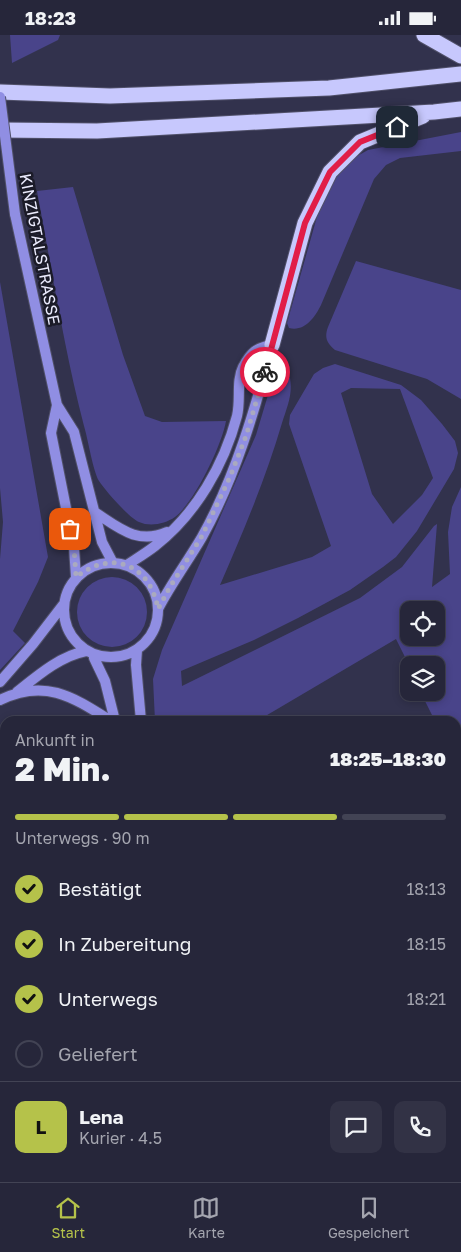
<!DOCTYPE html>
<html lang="de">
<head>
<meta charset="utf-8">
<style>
	body { margin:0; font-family:"Golos Text",sans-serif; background:#323245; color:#f1f3f6; height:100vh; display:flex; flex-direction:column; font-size:19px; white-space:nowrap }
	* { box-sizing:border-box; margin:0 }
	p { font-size:16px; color:#a4a5af }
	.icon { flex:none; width:28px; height:28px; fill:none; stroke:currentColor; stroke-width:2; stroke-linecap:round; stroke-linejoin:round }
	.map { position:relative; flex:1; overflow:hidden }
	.details { position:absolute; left:0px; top:681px; width:461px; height:466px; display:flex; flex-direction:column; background:#26263a; border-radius:15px 15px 0 0; box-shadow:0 2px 8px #0003,0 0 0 1px #424354 }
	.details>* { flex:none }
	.fabs { position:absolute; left:400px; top:566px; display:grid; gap:10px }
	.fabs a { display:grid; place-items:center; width:45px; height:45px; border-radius:10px; background:#26263a; box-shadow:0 2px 8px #0003,0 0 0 1px #424354; font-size:25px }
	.pin { position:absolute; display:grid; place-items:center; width:42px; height:42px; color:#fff; margin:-21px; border-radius:10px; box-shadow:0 2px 8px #0006 }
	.courier { position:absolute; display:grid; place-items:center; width:50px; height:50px; margin:-25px; border:4px solid #e11d48; border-radius:50%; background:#fff; color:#222; box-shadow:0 1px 6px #0007 }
	.head em { font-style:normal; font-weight:800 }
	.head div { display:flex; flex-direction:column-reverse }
	.head { display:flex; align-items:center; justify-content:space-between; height:85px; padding:0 15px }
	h1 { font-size:32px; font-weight:800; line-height:38px }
	.bar { display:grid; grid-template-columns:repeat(4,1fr); gap:8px 5px; align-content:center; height:60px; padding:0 15px }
	.bar i { height:6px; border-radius:4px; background:#424354 }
	.bar .active { background:#b5c24a }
	.bar p { grid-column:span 4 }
	.line { display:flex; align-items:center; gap:12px; padding:0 15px; border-top:1px solid #424354 }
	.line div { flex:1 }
	.round { display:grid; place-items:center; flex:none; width:52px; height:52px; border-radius:10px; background:#323245 }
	ol { padding:0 15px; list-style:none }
	li { display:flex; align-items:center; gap:15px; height:55px }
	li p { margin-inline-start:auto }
	li .icon { padding:5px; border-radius:50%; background:#b5c24a; color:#111; stroke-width:4 }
	li:last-child { color:#a4a5af }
	li i { width:28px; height:28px; border:2px solid #424354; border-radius:50% }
	.status { display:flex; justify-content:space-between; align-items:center; height:35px; padding:0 25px; background:#26263a; direction:ltr }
	.status svg { height:14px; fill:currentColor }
	.dock { display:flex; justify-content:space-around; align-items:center; height:70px; border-top:1px solid #424354; background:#26263a; font-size:14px; color:#a4a5af }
	.dock a { display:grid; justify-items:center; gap:2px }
	.dock .active { color:#b5c24a }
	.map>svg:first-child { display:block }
</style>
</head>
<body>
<div class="status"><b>18:23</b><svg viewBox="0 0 49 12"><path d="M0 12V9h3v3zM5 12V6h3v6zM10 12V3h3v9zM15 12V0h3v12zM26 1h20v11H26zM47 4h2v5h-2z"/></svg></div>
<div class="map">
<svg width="461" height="1147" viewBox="0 0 461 1147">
	<rect width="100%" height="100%" fill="#32324d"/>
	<path fill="#49448a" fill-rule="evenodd" d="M10,0H60L58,5L12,28Z
		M461,97V116L400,123L386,130L374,144L321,270C315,282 305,297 289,293L287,288L322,164L332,144L345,128L368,115Z
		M73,152L123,320L145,381L162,387L226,386C222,410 194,468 175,482C165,489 150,492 139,487C129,483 105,455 99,446C93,436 88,404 84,391C64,314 52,235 37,156Z
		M356,226L461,255V364L427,344L335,315C327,308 324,303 328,292Z
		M0,247L48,522L38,547L13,596L25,608L0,635V524L3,487L0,453Z
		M335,329L401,350L421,365L442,389L455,406L458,418L454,434L417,496L396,522L383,532L350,555L298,583L254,605L181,636L182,651L360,563L402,532L434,491L437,489L432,552L450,539L448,497L452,472L461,452V738H459L456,732V686H435L421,658H436V630H409L396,604L257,686H155L153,644L162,615L256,400L274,340L290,343C293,359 287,372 282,388C266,443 243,497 220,550L312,522L331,511L289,389L290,380L314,339L323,333ZM351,353L400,354L433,443L422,460L393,489L372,459L341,358ZM409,575H436V602H409Z
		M77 577a35 35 0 1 1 70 0a35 35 0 1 1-70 0Z
		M48,680L62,683L67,686H14L26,682Z
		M5,690V1142H148V1147H0V691Z
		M209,1142H386L425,1147H204Z"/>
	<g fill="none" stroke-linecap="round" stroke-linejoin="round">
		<defs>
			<path id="secondary" d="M15,179L57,370L74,397L102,507L113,528
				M57,370L51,398L74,513L76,542
				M96,478C119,493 138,510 167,497
				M64 575a47 47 0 1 1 94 0a47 47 0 1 1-94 0Z
				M127,530C136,524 146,518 155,511C196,479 224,430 237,381C241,365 236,346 243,332C251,317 256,313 272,310C255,375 235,443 202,502C188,526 171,549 158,574
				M137,615L136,630L141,686
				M98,621L94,623L105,646L115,686
				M0,647L33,609L63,570
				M17,657C37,641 60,621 86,616
				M0,665C45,643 73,662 111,686
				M174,1147V1142"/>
			<path id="highway" d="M424,0L461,21
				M0,57L110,61L329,53L461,39
				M0,95L97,96L434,77L461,74
				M272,310L305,188L330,137L360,107L423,81"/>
		</defs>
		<use href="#secondary" stroke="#505069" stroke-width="12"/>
		<use href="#highway" stroke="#505069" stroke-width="17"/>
		<use href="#secondary" stroke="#908ee3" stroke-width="10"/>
		<use href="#highway" stroke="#c7c8fd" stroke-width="15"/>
		<defs>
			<path id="secondary-bridge" d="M0,62L15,179"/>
		</defs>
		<use href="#secondary-bridge" stroke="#505069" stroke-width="12" stroke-linecap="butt"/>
		<use href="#secondary-bridge" stroke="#908ee3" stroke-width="10"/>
	</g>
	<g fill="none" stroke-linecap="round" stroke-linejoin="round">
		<path stroke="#aaaabf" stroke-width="5" stroke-dasharray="0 9" d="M70,494L74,513L76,542C112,514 150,529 158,574L170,552L202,501L230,442L246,401L265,337"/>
		<path stroke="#e11d48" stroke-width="6" d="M265,337L305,188L330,137L360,107L397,92"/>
	</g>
	<g text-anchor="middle" stroke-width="5" stroke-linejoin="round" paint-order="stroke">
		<g font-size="16" fill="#ebebfd" stroke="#1b1b28">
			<text transform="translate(40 214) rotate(79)" y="6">KINZIGTALSTRASSE</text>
		</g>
	</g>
</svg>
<div class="fabs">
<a><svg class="icon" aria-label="locate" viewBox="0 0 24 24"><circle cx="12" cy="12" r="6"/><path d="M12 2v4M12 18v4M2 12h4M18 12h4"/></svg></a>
<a><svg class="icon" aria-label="layers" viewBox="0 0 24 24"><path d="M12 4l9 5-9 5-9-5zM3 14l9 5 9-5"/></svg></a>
</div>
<div class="pin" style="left:70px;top:494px;background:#ea580c"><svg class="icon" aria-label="bag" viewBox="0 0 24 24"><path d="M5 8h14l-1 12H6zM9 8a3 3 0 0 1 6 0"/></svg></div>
<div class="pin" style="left:397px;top:92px;background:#1f2937"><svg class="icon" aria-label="home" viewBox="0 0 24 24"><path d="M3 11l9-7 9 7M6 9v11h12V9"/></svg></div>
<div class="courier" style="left:265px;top:337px"><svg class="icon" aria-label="bike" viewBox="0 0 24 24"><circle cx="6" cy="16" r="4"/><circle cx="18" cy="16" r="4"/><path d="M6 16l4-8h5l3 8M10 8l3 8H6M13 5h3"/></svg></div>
<section class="details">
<div class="head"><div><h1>2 Min.</h1><p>Ankunft in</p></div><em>18:25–18:30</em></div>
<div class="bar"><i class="active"></i><i class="active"></i><i class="active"></i><i></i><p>Unterwegs · 90 m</p></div>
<ol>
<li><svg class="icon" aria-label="check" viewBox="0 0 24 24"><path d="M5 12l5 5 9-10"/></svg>Bestätigt<p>18:13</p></li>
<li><svg class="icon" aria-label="check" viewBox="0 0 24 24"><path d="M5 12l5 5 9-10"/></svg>In Zubereitung<p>18:15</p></li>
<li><svg class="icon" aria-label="check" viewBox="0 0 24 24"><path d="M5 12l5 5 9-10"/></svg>Unterwegs<p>18:21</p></li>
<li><i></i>Geliefert</li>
</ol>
<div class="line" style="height:90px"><b class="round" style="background:#b5c24a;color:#111">L</b><div><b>Lena</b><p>Kurier · 4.5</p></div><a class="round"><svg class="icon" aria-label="chat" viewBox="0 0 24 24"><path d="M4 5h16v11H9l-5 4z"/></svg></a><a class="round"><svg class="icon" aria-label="phone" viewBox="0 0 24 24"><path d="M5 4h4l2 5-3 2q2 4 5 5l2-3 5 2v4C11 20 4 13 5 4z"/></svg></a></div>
</section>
</div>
<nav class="dock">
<a class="active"><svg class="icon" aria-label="home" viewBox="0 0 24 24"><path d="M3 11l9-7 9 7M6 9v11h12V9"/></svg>Start</a>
<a><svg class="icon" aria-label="map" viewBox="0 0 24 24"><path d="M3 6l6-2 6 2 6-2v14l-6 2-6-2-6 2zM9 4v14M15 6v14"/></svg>Karte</a>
<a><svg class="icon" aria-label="saved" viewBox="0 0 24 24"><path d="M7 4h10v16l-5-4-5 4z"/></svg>Gespeichert</a>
</nav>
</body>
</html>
